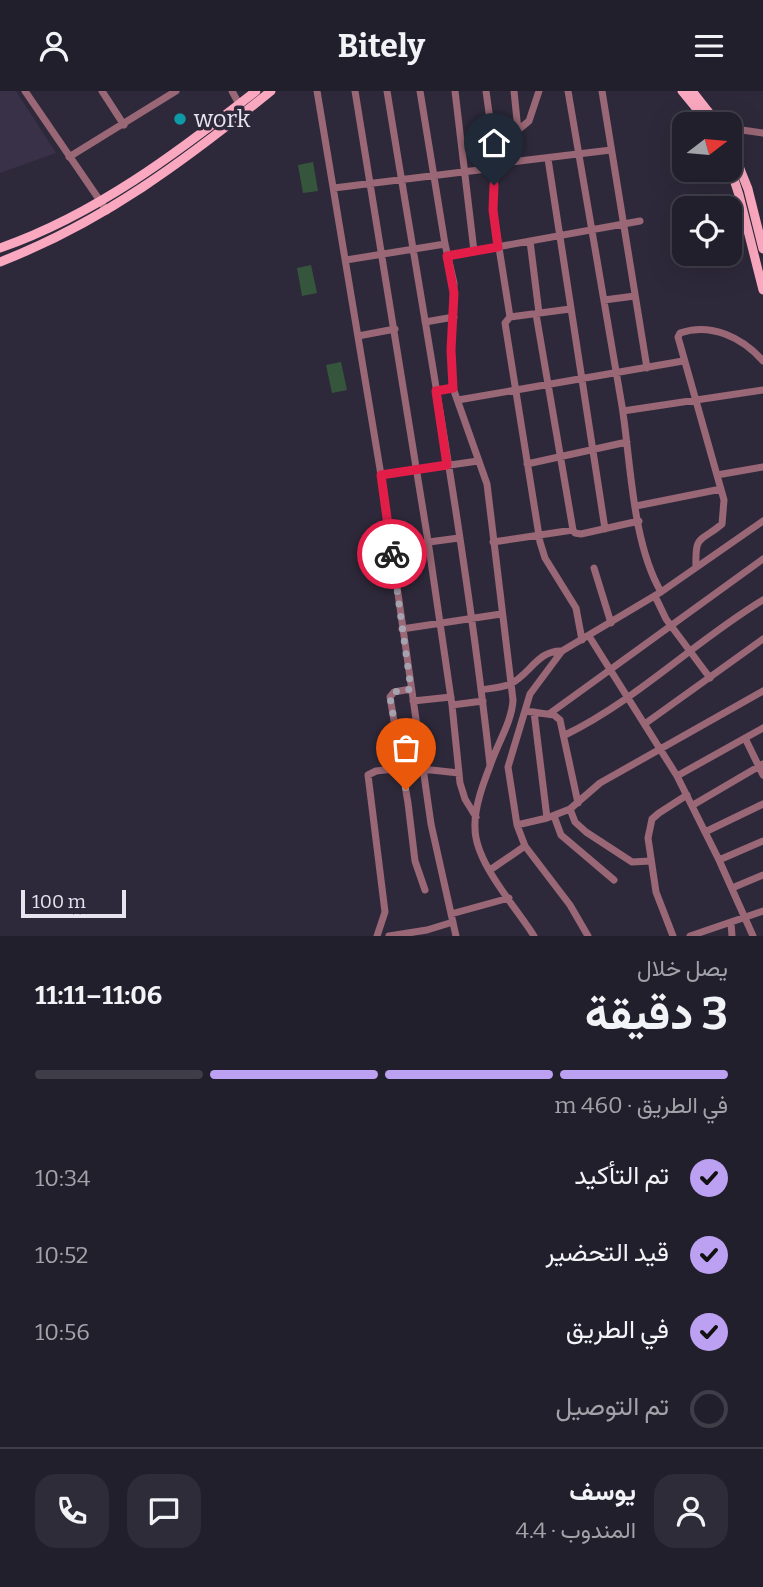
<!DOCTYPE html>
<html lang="ar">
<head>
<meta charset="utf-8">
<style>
	body { margin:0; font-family:Bitter,Vazirmatn,serif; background:#2e2c38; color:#f1f3f6; direction:rtl; height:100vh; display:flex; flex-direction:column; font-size:26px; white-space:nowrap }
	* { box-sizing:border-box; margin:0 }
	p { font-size:23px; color:#a2a2a9 }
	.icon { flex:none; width:38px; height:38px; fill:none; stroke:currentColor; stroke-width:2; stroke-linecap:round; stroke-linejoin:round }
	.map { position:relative; height:845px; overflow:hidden; direction:ltr }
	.side { display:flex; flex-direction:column; background:#221f2c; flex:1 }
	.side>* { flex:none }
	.needle { width:46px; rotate:74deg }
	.buttons { position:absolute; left:672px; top:21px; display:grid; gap:14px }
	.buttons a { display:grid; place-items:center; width:70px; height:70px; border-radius:14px; background:#221f2c; box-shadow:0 7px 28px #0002,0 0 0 2px #3f3d48; font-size:35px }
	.scale { position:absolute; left:21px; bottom:18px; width:105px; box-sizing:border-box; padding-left:7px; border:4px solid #e7e4ef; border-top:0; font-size:19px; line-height:24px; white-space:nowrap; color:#e7e4ef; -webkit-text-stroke:5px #2e293a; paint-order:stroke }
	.pin { position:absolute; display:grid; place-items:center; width:60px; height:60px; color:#fff; margin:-72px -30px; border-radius:50% 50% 50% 0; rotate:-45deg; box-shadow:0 0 7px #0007 }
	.pin .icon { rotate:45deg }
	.courier { position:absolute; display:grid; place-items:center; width:70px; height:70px; margin:-35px; border:5px solid #e11d48; border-radius:50%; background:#fff; color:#222; box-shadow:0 2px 9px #0007 }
	.head em { font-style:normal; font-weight:700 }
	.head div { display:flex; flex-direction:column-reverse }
	.head { display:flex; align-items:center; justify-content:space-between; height:119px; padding:0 35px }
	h1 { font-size:46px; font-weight:700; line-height:52px }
	.bar { display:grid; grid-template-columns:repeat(4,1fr); gap:10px 7px; align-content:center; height:84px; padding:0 35px }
	.bar i { height:9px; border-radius:5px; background:#3f3d48 }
	.bar .on { background:#bca0f2 }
	.bar p { grid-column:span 4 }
	.line { display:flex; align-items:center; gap:18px; padding:0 35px; border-top:2px solid #3f3d48 }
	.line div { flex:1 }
	.round { display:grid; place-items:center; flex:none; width:74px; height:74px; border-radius:21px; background:#2e2c38 }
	ol { padding:0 35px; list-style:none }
	li { display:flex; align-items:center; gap:21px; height:77px }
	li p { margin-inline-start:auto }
	li .icon { padding:7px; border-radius:50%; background:#bca0f2; color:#111; stroke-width:4 }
	li:last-child { color:#a2a2a9 }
	li i { width:38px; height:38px; border:4px solid #3f3d48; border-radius:50% }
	header { display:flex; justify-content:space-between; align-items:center; height:91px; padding:0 35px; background:#221f2c; font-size:32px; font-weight:700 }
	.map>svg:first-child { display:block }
</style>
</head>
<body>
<header><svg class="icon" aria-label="menu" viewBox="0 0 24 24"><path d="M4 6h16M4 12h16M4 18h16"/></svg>Bitely<svg class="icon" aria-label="person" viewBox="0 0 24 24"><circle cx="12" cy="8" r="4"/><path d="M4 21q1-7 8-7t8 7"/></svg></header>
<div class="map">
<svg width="763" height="845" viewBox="0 0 763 845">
	<rect width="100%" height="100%" fill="#2e293a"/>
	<path fill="#383147" d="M0,0H16L56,62L0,82Z"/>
	<path fill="#35563c" d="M313,71L318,100L303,102L298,74Z
		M311,174L317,202L302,205L297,177Z
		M341,271L347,299L332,302L326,274Z"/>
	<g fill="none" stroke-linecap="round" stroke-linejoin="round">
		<path stroke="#996775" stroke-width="7" d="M25,0L107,120
			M102,0L124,34
			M232,0L239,13
			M317,0L381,384L431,733L456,845
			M355,0L428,450L452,614L460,692L465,708L476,726
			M387,0C423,224 465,448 490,674
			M420,0L445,153L454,192L451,259L453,297L487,393L513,609C512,631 497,653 490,675C483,693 474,717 475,737C475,772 516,816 534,845
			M455,0L474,160
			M486,0L495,65L493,119L510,226
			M514,0L518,39L510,67L511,71L611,59
			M568,0C585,105 605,210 622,315C631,372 632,451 661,501
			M602,0L647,277
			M518,39L529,30L539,0
			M730,41L742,39L763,42
			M69,66L176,0
			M548,68L605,438
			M334,97L495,77
			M530,150L539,222
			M447,165L640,130
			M346,169L445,153
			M604,209L635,205
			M570,218L510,226L505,232L540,451L545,467L576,517L582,549
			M425,231L454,226
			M358,245L395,238
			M458,309L683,270
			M623,320L763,299
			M527,373L627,351
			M381,384L478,370
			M717,384L763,376
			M636,415L721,398
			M573,439L575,442L581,443L639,430
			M493,451L573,439L536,223
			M391,456L459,447
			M696,476C695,442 700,452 722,433L724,409L678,246L680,242C711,231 743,247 763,270
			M594,477L611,532
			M655,505L666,528L710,587
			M402,538L501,523
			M589,545L677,685L719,769L753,845
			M411,598L394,601L390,606L408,712L415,770L425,799
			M481,599C490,597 502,597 510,593C530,584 537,559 562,560
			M413,610L451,606
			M452,614L483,610
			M525,620L554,624L560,629L578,712
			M534,621L547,727
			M549,623L763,468
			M646,632L763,548
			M565,644C637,609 695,550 763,509
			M745,647L763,684
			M422,678L459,682
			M677,685L763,637
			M693,714L763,673
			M570,718L575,731L586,741L632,771L650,770
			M554,725L561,744L614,789
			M517,734L547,727L570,718L600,692L763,600
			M705,741L763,713
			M719,769L763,750
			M490,779L525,755
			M732,797L763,784
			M451,823L509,807
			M731,832L732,845
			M377,845L385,821L368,684L376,680L422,675
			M389,845L427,839L453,831
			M588,845L570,814L525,755L517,734L508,676L530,603L562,560L661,501L763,430
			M673,845L656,801L648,747L652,728L659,722L687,704
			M690,845L763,820"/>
		<path stroke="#faa8bf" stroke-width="9" d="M682,0L709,33
			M692,0L718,33
			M730,53L748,98L763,158
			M730,76L739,104L763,199
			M0,157C95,124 177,62 256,0
			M0,171C103,131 186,69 271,0"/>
	</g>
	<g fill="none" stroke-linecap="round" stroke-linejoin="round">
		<path stroke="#a6a3b0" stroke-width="7" stroke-dasharray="0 12.6" d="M392,463L411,598L394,601L390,606L406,699"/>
		<path stroke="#e11d48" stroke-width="9" d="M392,463L381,384L447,374L436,300L453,297L451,259L454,202L447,165L498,156L493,119L494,94"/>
	</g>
	<circle fill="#0f9aa8" stroke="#2e293a" stroke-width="2.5" cx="180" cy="28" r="7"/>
	<g text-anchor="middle" stroke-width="7" stroke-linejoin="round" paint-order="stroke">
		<g font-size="24" fill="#e7e4ef" stroke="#2e293a" text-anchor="start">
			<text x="194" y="36">work</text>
		</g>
	</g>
</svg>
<div class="buttons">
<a><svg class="needle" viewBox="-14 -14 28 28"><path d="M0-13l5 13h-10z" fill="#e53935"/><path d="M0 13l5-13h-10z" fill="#a2a2a9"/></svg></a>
<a><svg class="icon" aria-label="locate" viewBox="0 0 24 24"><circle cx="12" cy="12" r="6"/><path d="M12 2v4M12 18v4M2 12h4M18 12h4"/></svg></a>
</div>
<div class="scale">100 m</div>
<div class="pin" style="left:406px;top:699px;background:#ea580c"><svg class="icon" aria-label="bag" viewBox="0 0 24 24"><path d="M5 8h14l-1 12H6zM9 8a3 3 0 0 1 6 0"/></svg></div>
<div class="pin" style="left:494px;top:94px;background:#1f2937"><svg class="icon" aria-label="home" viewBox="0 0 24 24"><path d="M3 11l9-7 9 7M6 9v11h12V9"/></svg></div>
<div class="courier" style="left:392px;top:463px"><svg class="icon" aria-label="bike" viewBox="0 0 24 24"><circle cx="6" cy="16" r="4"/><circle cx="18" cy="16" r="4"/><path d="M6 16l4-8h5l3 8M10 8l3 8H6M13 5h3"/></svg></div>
</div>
<section class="side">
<div class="head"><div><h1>3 دقيقة</h1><p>يصل خلال</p></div><em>11:06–11:11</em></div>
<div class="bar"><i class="on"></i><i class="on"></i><i class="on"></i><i></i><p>في الطريق · 460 m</p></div>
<ol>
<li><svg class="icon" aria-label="check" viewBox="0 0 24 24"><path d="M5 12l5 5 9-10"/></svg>تم التأكيد<p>10:34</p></li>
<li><svg class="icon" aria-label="check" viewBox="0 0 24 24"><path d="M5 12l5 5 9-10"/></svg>قيد التحضير<p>10:52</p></li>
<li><svg class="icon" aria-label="check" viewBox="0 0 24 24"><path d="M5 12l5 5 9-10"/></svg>في الطريق<p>10:56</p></li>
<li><i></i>تم التوصيل</li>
</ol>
<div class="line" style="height:126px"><a class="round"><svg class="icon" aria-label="person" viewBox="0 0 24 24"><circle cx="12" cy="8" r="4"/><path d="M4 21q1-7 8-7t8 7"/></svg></a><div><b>يوسف</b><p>المندوب · 4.4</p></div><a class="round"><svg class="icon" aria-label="chat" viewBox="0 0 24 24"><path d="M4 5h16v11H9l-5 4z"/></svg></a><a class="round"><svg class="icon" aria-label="phone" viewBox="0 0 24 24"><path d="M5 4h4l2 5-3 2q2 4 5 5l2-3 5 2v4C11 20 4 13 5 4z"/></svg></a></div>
</section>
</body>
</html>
